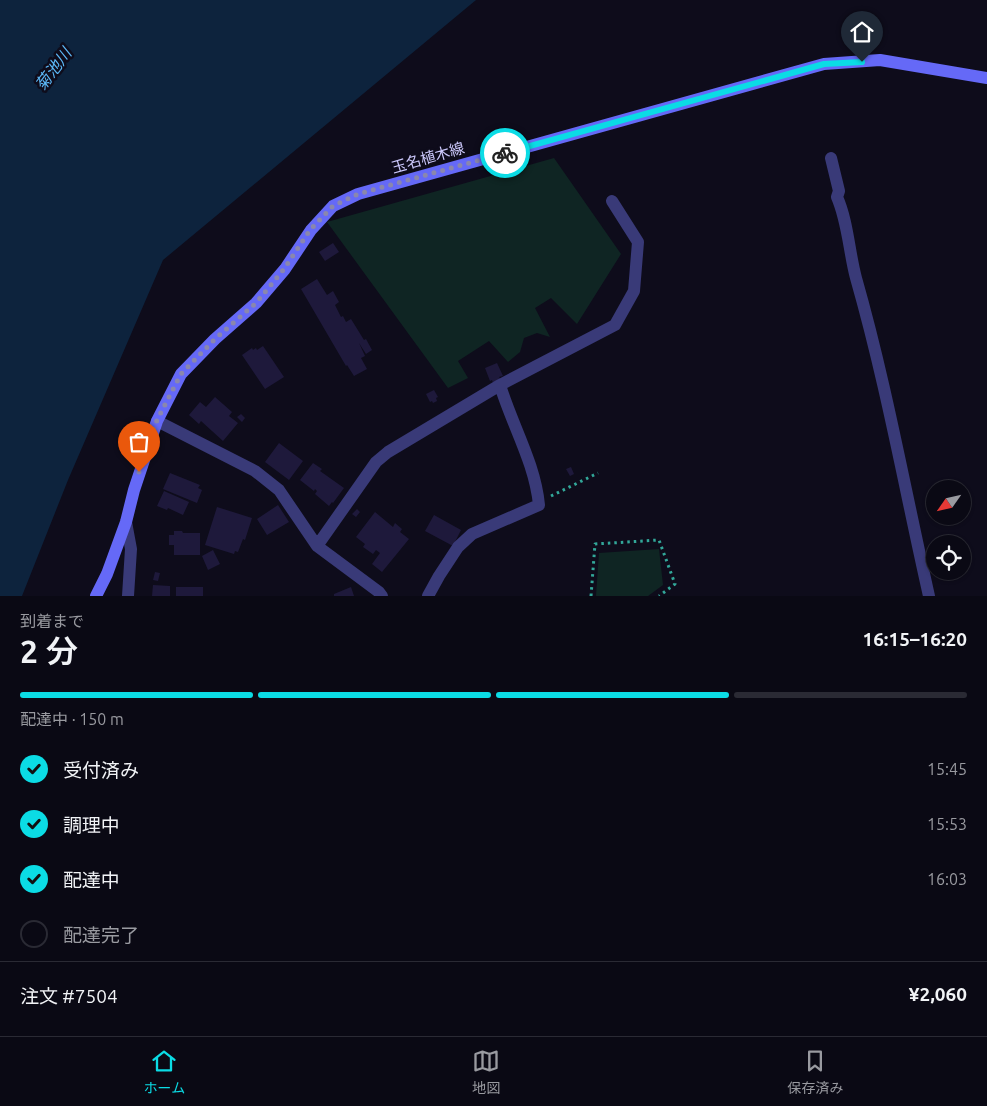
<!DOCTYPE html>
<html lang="ja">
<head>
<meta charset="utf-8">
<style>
	body { margin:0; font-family:Ubuntu,"Noto Sans JP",sans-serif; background:#13121d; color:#f1f3f6; height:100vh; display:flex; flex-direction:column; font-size:19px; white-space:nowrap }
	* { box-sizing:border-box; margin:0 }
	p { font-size:16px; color:#999aa0 }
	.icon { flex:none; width:28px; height:28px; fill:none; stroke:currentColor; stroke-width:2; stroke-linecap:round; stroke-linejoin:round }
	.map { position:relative; height:596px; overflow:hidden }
	.details { display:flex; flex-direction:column; background:#0a0914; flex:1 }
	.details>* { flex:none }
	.needle { width:32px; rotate:236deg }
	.buttons { position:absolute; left:926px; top:480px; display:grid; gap:10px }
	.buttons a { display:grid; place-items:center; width:45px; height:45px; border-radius:50%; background:#0a0914; box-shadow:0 1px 4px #0004,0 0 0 1px #2a2a34; font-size:25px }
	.pin { position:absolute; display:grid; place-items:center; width:42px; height:42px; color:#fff; margin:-51px -21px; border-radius:50% 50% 50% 0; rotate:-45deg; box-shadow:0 0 5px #0007 }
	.pin .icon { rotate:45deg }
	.courier { position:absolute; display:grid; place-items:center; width:50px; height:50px; margin:-25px; border:4px solid #0bdce5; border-radius:50%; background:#fff; color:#222; box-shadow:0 1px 6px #0007 }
	.headline em { font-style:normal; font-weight:600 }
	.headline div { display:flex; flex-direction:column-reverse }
	.headline { display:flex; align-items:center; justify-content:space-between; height:85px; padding:0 20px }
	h1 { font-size:32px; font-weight:600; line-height:38px }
	.bar { display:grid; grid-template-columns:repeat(4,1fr); gap:8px 5px; align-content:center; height:60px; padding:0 20px }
	.bar i { height:6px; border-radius:4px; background:#2a2a34 }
	.bar .selected { background:#0bdce5 }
	.bar p { grid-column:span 4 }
	.line { display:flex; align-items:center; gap:12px; padding:0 20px; border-top:1px solid #2a2a34 }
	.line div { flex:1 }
	ol { padding:0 20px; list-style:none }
	li { display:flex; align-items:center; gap:15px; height:55px }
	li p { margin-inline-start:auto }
	li .icon { padding:5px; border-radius:50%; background:#0bdce5; color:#111; stroke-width:4 }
	li:last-child { color:#999aa0 }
	li i { width:28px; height:28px; border:2px solid #2a2a34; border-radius:50% }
	.tab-bar { display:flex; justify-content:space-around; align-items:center; height:70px; border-top:1px solid #2a2a34; background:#0a0914; font-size:14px; color:#999aa0 }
	.tab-bar a { display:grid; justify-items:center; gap:2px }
	.tab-bar .selected { color:#0bdce5 }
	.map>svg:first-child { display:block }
</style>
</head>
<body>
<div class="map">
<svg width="987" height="596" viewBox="0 0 987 596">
	<rect width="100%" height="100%" fill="#0e0c1b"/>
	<path fill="#0f2523" d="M554,158L621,254L577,324L551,298L535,308L550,337L537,333L524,338L520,352L508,362L489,341L458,361L468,378L448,388L327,222Z
		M659,549L663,585L648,596H596L599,553Z"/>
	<path fill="#0d233d" d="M0,0H476L163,260L68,480L22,596H0Z"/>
	<path fill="#1e193b" d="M333,243L339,252L325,261L319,252Z
		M317,279L327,295L333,291L339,302L335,305L341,317L343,316L346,322L351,319L364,340L366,339L372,350L366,354L359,343L365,356L361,358L367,369L354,376L347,365L346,366L301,289Z
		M263,346L284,377L265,389L242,355L252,348L253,350L256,348L257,350Z
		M497,363L503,376L499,377L501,380L493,383L492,380L490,381L485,368Z
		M434,390L438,397L436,398L437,401L433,403L432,401L430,402L426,394Z
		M215,397L232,412L229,416L238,423L223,441L201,421L199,424L189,415L200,402L206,407Z
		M241,414L245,418L242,422L237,417Z
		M279,443L303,461L289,480L265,462Z
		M313,463L322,469L320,471L344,488L333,503L332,502L329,506L315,494L317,491L315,489L314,491L300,480Z
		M571,467L574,474L570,476L566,469Z
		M170,473L200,485L198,488L202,490L197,503L163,489Z
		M164,491L189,502L183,515L168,508L167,510L157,506Z
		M278,505L289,522L267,535L257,519Z
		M217,507L252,518L245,540L243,539L238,552L235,551L234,554L205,545Z
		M357,509L360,512L356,517L352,514Z
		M375,512L393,527L395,523L402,529L400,532L409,539L382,572L372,564L380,553L376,550L373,554L363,547L365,544L356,537Z
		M434,515L461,530L453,546L425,531Z
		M174,531H182L183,533H200V555H174V545H169V535H174Z
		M213,550L220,564L208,570L202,556Z
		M155,572L160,573L158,581L153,580Z
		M153,585L170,586V596H152Z
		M176,587H203V596H176Z
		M351,587L354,596H334V594Z"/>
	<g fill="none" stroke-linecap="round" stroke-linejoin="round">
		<path stroke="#32a799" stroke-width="3" stroke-dasharray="2.5 4" stroke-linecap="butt" d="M551,496L598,473
			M591,596L595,544L659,540L675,584L659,596"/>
		<path stroke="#393a78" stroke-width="12" d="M831,158L839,191L837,197C848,222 849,252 856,278C886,383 905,490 929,596
			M157,421L255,471L279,490L317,546L379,592L382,596
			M126,522L131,549L128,596
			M317,546L376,462L388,452L500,385
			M428,596L439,576L458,547L472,534L539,505C535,463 512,425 500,385L615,325L634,291L638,242L612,201"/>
		<path stroke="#6569f7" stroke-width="12" d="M96,596L107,574L126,522L134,490L157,421L181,374L215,339L256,303L285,269L311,230L333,206L358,194L824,64L880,60L987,78"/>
	</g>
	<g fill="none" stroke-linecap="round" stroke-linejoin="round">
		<path stroke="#8a87ad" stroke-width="5" stroke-dasharray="0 9" d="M139,472L157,420L181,374L215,339L256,303L284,269L310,230L333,206L358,194L505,153"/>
		<path stroke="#0bdce5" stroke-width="6" d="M505,153L824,64L862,62"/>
	</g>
	<g text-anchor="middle" stroke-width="5" stroke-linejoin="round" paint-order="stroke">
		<g font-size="15" fill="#ccc9fc" stroke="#0e0c1b">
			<text transform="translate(428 158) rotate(-16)" y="5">玉名植木線</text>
		</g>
		<g font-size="16" font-style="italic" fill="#5cb8f7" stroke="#0e0c1b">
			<text transform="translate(53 69) rotate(-53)" y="6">菊池川</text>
		</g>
	</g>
</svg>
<div class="buttons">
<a><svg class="needle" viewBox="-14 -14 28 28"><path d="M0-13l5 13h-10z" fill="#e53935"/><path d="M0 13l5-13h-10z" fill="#999aa0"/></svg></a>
<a><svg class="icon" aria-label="locate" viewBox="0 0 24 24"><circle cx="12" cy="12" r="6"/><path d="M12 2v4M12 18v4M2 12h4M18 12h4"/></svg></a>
</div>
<div class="pin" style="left:139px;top:472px;background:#ea580c"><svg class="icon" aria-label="bag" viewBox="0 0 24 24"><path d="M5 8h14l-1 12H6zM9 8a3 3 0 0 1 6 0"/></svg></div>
<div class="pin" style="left:862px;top:62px;background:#1f2937"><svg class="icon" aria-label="home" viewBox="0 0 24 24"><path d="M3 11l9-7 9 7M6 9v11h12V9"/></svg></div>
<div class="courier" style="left:505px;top:153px"><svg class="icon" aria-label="bike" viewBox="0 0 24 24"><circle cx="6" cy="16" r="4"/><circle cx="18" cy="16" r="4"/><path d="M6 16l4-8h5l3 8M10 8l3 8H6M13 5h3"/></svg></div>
</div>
<section class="details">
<div class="headline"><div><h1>2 分</h1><p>到着まで</p></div><em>16:15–16:20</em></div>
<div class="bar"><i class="selected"></i><i class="selected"></i><i class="selected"></i><i></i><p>配達中 · 150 m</p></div>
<ol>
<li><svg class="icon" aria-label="check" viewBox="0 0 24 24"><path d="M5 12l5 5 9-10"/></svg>受付済み<p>15:45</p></li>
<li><svg class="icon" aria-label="check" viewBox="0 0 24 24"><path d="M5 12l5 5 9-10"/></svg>調理中<p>15:53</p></li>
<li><svg class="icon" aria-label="check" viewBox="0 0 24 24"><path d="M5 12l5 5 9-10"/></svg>配達中<p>16:03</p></li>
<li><i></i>配達完了</li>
</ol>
<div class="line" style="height:65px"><div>注文 #7504</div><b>¥2,060</b></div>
</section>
<nav class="tab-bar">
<a class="selected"><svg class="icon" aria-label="home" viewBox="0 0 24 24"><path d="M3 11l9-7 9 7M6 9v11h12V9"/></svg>ホーム</a>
<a><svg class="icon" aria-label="map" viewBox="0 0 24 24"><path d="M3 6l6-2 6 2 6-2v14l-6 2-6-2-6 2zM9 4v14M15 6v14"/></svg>地図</a>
<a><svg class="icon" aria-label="saved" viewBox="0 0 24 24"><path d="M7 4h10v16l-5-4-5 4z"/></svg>保存済み</a>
</nav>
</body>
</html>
